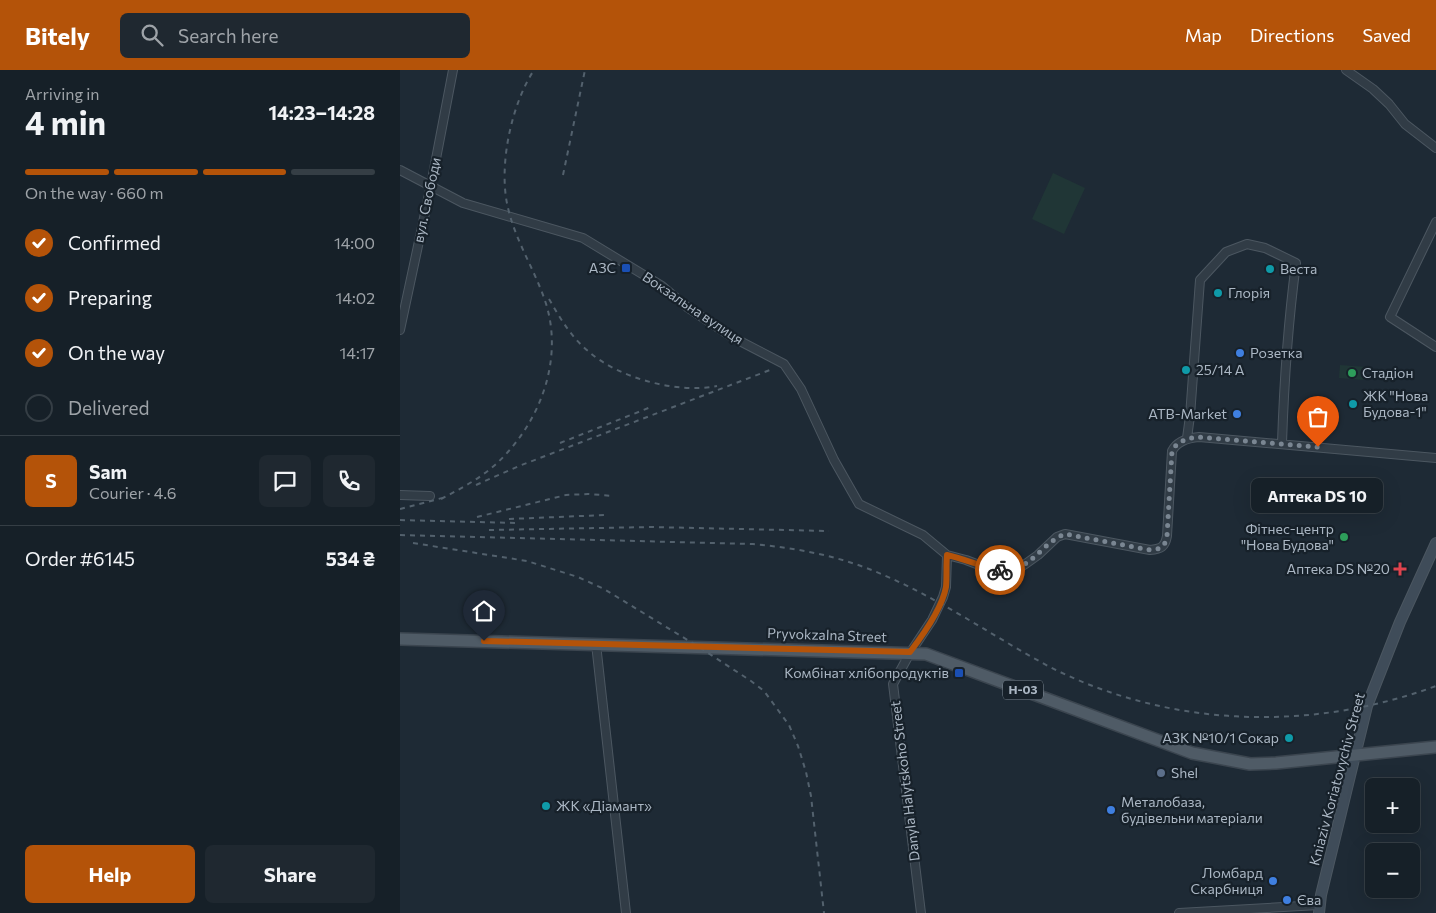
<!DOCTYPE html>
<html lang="en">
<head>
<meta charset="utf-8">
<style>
	body { margin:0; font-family:Commissioner,sans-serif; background:#1f2830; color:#f1f3f6; height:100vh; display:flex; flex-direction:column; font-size:19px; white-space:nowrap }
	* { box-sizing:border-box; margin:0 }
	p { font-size:16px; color:#9ea3a8 }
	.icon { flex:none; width:28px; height:28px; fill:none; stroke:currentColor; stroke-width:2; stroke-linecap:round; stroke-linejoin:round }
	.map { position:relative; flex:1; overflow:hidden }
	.sheet { display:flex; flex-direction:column; background:#162028; width:400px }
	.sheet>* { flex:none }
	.buttons { position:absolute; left:965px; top:708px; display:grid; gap:10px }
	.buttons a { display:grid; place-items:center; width:55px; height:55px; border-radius:8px; background:#162028; box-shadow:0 5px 20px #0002,0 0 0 1px #353e45; font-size:25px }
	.pin { position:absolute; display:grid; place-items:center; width:42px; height:42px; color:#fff; margin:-51px -21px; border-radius:50% 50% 50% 0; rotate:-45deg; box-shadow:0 0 5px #0007 }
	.pin .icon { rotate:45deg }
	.courier { position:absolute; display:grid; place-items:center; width:50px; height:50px; margin:-25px; border:4px solid #b45309; border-radius:50%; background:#fff; color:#222; box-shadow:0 1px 6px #0007 }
	.bubble { position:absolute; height:35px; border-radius:8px; background:#162028; box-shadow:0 5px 20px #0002,0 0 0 1px #353e45; font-size:16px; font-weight:700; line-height:35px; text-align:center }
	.headline em { font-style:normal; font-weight:700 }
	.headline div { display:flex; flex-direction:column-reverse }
	.headline { display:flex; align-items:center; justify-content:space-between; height:85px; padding:0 25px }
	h1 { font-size:32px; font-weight:700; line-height:38px }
	.bar { display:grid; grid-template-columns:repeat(4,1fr); gap:8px 5px; align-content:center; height:60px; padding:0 25px }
	.bar i { height:6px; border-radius:4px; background:#353e45 }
	.bar .current { background:#b45309 }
	.bar p { grid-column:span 4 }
	.line { display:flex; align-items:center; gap:12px; padding:0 25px; border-top:1px solid #353e45 }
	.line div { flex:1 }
	.round { display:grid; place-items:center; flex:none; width:52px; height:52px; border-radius:8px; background:#1f2830 }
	ol { padding:0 25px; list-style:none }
	li { display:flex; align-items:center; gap:15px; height:55px }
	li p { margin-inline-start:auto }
	li .icon { padding:5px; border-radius:50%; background:#b45309; color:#fff; stroke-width:4 }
	li:last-child { color:#9ea3a8 }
	li i { width:28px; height:28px; border:2px solid #353e45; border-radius:50% }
	.primary-button { display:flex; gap:10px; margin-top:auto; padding:10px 25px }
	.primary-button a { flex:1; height:58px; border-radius:8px; background:#b45309; color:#fff; font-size:20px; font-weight:700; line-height:58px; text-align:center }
	.primary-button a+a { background:#1f2830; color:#f1f3f6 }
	header { display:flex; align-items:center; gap:30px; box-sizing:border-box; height:70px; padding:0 25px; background:#b45309; color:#fff }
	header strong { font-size:24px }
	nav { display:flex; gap:28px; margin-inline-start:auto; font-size:18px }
	.search { width:350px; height:45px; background:#1f2830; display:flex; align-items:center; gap:12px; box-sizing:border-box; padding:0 18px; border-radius:8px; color:#9ea3a8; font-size:19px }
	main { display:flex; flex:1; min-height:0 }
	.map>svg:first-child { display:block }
</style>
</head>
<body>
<header>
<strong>Bitely</strong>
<div class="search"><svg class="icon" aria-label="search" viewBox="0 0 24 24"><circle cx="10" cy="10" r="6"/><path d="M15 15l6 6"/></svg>Search here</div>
<nav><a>Map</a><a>Directions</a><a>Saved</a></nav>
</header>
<main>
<section class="sheet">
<div class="headline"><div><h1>4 min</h1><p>Arriving in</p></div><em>14:23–14:28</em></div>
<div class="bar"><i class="current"></i><i class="current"></i><i class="current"></i><i></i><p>On the way · 660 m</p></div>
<ol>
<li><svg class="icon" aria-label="check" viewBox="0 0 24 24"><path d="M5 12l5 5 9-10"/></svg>Confirmed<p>14:00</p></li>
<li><svg class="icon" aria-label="check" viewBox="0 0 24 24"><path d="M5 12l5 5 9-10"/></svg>Preparing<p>14:02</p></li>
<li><svg class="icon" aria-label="check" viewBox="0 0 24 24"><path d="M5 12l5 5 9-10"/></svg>On the way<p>14:17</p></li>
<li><i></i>Delivered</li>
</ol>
<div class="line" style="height:90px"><b class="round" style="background:#b45309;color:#fff">S</b><div><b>Sam</b><p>Courier · 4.6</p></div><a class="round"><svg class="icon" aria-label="chat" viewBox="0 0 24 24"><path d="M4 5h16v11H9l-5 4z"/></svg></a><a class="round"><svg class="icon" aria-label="phone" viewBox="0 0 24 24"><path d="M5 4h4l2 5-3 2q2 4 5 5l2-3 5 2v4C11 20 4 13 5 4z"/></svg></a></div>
<div class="line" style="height:65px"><div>Order #6145</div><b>534 ₴</b></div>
<div class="primary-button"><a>Help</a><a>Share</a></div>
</section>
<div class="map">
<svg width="1036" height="843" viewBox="0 0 1036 843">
	<rect width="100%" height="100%" fill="#1e2a35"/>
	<path fill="#203636" d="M653,103L685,118L664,164L632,149Z
		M940,295L966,297L965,310L939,308Z"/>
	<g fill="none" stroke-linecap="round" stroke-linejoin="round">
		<defs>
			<path id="street" d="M946,0L973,19L989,34L1005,54L1036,78
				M0,100L63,133L183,168L262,216L287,237L332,267L384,294L401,319L434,390L459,434L523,465L547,485L546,517L543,527L532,550L510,583L493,614L521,843
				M1036,152L990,247L1036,277
				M0,260L31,115L53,0
				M787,368L790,346L800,210L826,182L847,174L865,178L896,193C888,253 884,313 882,373
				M0,425L30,426
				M547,485L566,490L587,498L607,501L624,495L638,485L657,467L665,464L750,480C761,479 765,477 767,466L772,381C777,371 788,368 799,367L1036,388
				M196,574L226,843
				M779,843L919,835"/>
			<path id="secondary" d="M919,843L921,825L967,636L1000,552L1036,473"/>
			<path id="primary" d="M0,569L526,584L792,683L850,694L876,693L1036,677"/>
		</defs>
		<use href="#street" stroke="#4c5761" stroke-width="10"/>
		<use href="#secondary" stroke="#4c5761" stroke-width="12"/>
		<use href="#primary" stroke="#3b454f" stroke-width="14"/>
		<use href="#street" stroke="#313c46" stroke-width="8"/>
		<use href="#secondary" stroke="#3f4c59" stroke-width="10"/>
		<use href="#primary" stroke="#4f5b66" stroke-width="11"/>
		<path stroke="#53616d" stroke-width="2" stroke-dasharray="5 5" stroke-linecap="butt" d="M163,105L185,0
			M149,229C160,248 171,267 188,281C218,308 277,324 317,316
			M160,373L251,337
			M76,415L119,396L370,300
			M41,429C60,419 79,409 95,395C138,356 163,294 147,237C137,203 116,173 108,138C98,97 111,35 134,0
			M0,439L46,427
			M77,447L166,425L188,424L214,426
			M109,449L206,445
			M0,450L118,453
			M89,460L252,457L429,461
			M0,465L353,474C395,478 435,485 474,501C536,526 592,566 650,597C770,658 911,662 1036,616
			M13,473L127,491L178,507L204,519L299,577L351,611L364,621L389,655L398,676L406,702L411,726L424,843"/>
	</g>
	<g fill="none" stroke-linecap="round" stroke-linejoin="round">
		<path stroke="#7a8692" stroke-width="5" stroke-dasharray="0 9" d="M600,500C629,504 642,472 665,464L750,480C761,479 765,477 767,466L772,381C777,371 788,368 799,367L918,377"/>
		<path stroke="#b45309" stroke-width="6" d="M84,571L510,582C523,565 542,539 546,517C547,507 546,495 547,485C565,489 582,497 600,500"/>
	</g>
	<g fill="#1a4fb4" stroke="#17212a" stroke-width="2">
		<rect x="221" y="193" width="10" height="10" rx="2.5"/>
		<rect x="554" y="598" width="10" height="10" rx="2.5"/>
	</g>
	<g fill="#0f9aa8" stroke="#17212a" stroke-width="2">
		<circle cx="870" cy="199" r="5"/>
		<circle cx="818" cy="223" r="5"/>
		<circle cx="786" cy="300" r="5"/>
		<circle cx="953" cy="334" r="5"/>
		<circle cx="889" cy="668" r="5"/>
		<circle cx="146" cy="736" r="5"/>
	</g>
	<g fill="#3f7fe0" stroke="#17212a" stroke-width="2">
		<circle cx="840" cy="283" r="5"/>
		<circle cx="837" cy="344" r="5"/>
		<circle cx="711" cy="740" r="5"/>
		<circle cx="873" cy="811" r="5"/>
		<circle cx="887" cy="830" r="5"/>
	</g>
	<g fill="#2e9e5b" stroke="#17212a" stroke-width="2">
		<circle cx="952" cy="303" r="5"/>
		<circle cx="944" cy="467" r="5"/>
	</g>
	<path fill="#e0444e" stroke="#17212a" stroke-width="2" d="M997.5 491.5h5v5h5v5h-5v5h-5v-5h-5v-5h5z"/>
	<circle fill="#5c6f8a" stroke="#17212a" stroke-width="2" cx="761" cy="703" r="5"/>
	<g text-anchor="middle" stroke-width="4.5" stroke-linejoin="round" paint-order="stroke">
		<rect fill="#17212a" stroke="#7f8a96" stroke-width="1" x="603" y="610.5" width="40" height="19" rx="4"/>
		<g font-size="12" font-weight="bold" fill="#abb7c4">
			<text x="623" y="624">Н-03</text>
		</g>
		<g font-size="14" fill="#abb7c4" stroke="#17212a">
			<text transform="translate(27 130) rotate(-78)" y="5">вул. Свободи</text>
			<text transform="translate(293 238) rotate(34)" y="5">Вокзальна вулиця</text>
			<text transform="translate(427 565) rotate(2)" y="5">Pryvokzalna Street</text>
			<text transform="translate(937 709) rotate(-75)" y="5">Kniaziv Koriatovychiv Street</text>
			<text transform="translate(505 711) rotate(-97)" y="5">Danyla Halytskoho Street</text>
		</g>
		<g font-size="14" fill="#abb7c4" stroke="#17212a" text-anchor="start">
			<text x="216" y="203" text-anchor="end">АЗС</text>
			<text x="880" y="204">Веста</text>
			<text x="828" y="228">Глорія</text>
			<text x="850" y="288">Розетка</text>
			<text x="796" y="305">25/14 А</text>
			<text x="962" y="308">Стадіон</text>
			<text x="963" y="331">ЖК "Нова<tspan x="963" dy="16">Будова-1"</tspan></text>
			<text x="827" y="349" text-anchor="end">ATB-Market</text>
			<text x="934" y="464" text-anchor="end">Фітнес-центр<tspan x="934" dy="16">"Нова Будова"</tspan></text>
			<text x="990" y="504" text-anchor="end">Аптека DS №20</text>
			<text x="549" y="608" text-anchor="end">Комбінат хлібопродуктів</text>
			<text x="879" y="673" text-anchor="end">АЗК №10/1 Сокар</text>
			<text x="771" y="708">Shel</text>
			<text x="721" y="737">Металобаза,<tspan x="721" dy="16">будівельни матеріали</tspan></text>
			<text x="156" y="741">ЖК «Діамант»</text>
			<text x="863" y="808" text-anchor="end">Ломбард<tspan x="863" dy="16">Скарбниця</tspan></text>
			<text x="897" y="835">Єва</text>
		</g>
	</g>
</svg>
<div class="buttons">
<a>+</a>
<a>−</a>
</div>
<div class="pin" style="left:918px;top:377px;background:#ea580c"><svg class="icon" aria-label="bag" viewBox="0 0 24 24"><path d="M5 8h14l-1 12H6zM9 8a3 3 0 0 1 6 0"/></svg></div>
<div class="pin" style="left:84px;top:571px;background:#1f2937"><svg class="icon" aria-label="home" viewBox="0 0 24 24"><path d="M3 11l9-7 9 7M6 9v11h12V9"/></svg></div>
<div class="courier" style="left:600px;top:500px"><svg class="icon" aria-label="bike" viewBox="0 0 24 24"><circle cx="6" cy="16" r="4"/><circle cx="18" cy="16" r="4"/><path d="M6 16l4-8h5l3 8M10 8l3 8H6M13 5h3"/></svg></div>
<div class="bubble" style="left:851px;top:408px;width:132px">Аптека DS 10</div>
</div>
</main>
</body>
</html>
